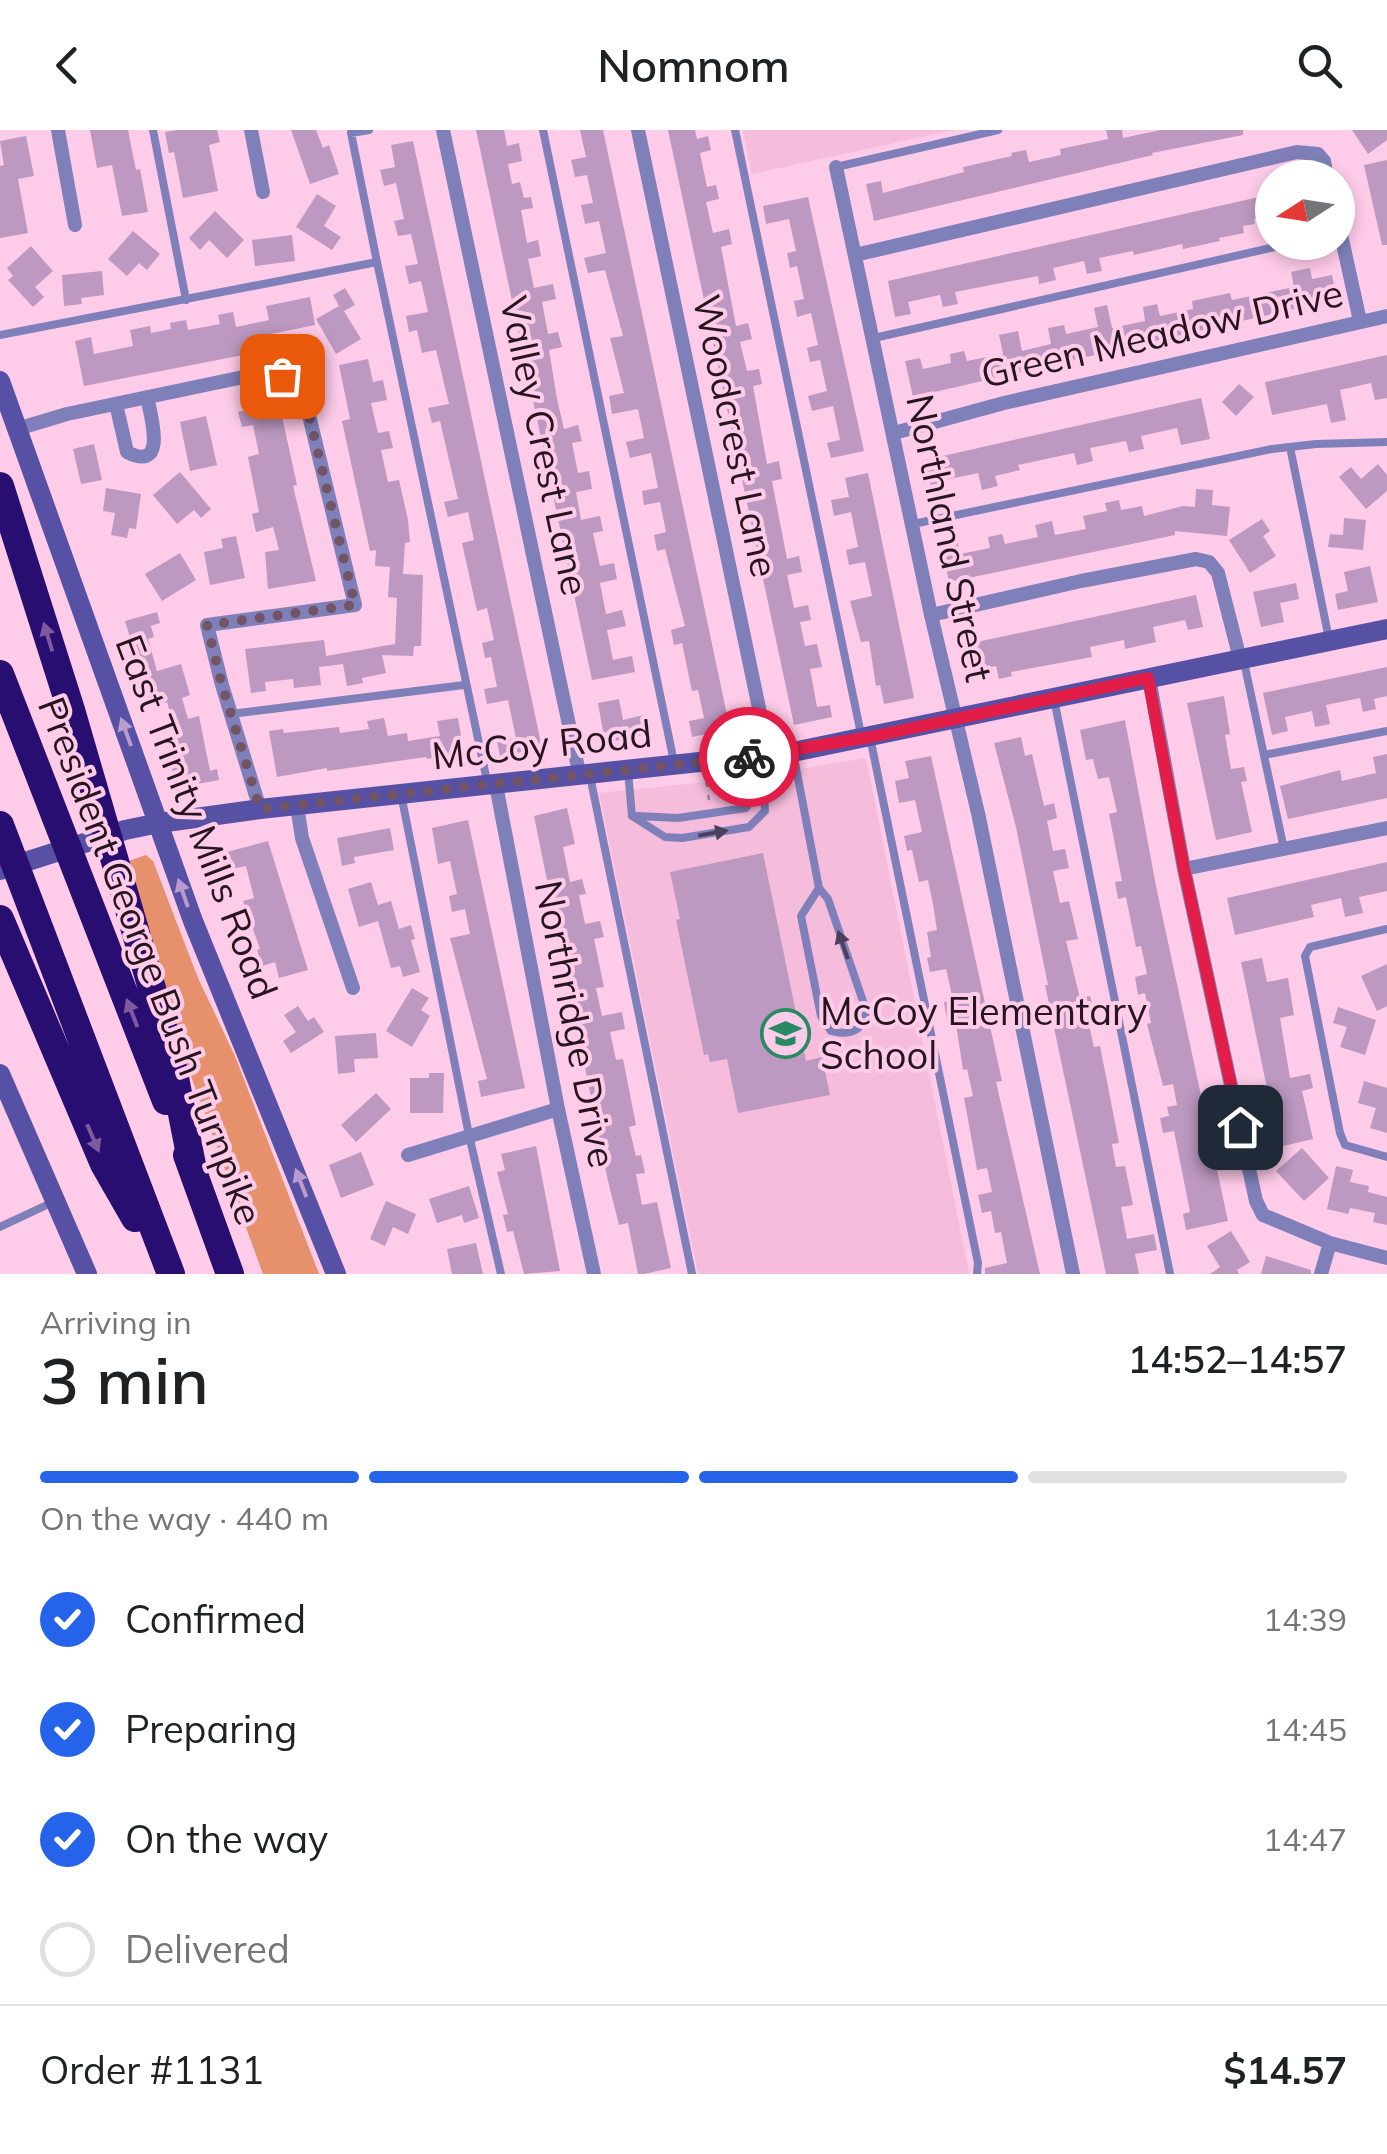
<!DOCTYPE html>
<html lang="en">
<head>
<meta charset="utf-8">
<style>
	body { margin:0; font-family:Mulish,sans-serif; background:#f6f6f6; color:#202124; height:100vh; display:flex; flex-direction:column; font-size:38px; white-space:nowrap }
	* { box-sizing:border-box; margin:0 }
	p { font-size:32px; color:#757577 }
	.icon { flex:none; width:55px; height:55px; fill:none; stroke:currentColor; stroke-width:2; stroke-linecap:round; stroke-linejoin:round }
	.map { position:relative; height:1144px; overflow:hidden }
	.sheet { display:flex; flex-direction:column; background:#fff; flex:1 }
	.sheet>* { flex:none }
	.needle { width:65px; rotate:258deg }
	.fabs { position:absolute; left:1255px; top:30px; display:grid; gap:20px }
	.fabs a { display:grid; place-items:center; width:100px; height:100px; border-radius:50%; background:#fff; box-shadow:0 5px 15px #0003; font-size:50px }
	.pin { position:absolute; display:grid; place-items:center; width:85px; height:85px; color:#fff; margin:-42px; border-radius:20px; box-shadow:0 5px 15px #0006 }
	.courier { position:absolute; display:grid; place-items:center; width:100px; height:100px; margin:-50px; border:8px solid #e11d48; border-radius:50%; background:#fff; color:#222; box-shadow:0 2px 12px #0007 }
	.summary em { font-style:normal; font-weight:600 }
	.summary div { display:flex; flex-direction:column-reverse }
	.summary { display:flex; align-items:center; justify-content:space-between; height:170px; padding:0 40px }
	h1 { font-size:65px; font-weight:600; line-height:75px }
	.bar { display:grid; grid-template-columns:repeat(4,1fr); gap:15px 10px; align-content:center; height:120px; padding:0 40px }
	.bar i { height:12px; border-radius:8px; background:#e0e0e0 }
	.bar .selected { background:#2563eb }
	.bar p { grid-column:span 4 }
	.line { display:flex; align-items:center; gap:25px; padding:0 40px; border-top:2px solid #e0e0e0 }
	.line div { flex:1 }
	ol { padding:0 40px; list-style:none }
	li { display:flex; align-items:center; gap:30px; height:110px }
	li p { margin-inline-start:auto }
	li .icon { padding:10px; border-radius:50%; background:#2563eb; color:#fff; stroke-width:4 }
	li:last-child { color:#757577 }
	li i { width:55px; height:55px; border:5px solid #e0e0e0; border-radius:50% }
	header { display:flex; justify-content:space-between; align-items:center; height:130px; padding:0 40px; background:#fff; font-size:45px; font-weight:600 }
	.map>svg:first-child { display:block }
</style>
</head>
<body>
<header><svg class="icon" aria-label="back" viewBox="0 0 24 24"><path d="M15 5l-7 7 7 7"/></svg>Nomnom<svg class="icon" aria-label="search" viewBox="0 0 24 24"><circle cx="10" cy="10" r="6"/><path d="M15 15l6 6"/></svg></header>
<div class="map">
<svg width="1387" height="1144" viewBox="0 0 1387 1144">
	<rect width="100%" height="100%" fill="#fecbe8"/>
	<path fill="#f5bcdc" d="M743,0H954L752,44Z
		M866,628L969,1144H698L599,663L747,648Z"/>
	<path fill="#e6906c" d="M146,725L153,731L198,848L235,926L319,1144H263L167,880L126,732Z"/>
	<path fill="#bd99c1" d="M90,0H128L136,40L140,39L148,82L122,86L112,35L97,38Z
		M177,0H217L220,12L209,15L218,61L183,68L174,22L169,23L165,2Z
		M291,0H316L323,18L329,15L339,44L310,54Z
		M476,0H504L507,16L519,13L522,31L508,34L512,54L520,52L524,68L531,67L533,78L521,80L527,113L538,110L541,126L528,129L534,158L553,154L556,169L542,172L548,204L558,202L562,217L549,220L557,269L564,299L578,295L582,311L572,313L578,343L589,341L592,359L576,362L581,390L600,386L603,401L593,403L600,436L614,433L617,449L600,453L606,484L622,480L626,496L607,500L613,530L632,526L635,542L592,550Z
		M580,0H603L730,599L692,607L689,591L704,588L698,560L692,561L682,513L674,515L671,500L685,496L665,419L657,421L654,405L666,402L660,372L644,375L642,361L658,358L651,323L630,328L626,312L644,308L638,279L612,284L609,266L624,263L610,208L623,206L605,140L588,143L584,128L606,123L599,91L585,94L581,75L593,73L587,45L575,47L571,30L586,27Z
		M668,0H695L697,9L708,6L711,20L700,23L707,57L716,55L719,69L706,72L713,103L729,99L732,114L721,117L736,196L748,193L752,209L740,212L747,241L759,239L762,254L753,256L767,334L779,331L782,349L772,351L787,429L799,426L802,442L787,445L794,478L808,475L811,490L800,492L805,516L817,514L822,537L810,539L817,577L830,575L832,587L794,595Z
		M1106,0H1122L1123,8L1161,0H1243V5L1152,23L1153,25L874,91L866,54L881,51L883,63L964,42L963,37L1012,26L1011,23L1026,20L1029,32L1061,25L1060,19L1108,9Z
		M1352,0H1387V10L1368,24Z
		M26,6L34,46L18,49L28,103L0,108V36L4,35L0,11Z
		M413,11L542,618L500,626L497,612L516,608L508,570L487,574L484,559L497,557L491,527L485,528L482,513L494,510L487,478L477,481L462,413L474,410L468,382L448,387L444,372L458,369L440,291L432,293L428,278L449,274L436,220L422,223L417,200L409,202L406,186L428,182L421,151L409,154L405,136L418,134L411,104L398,106L394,91L404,89L396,53L384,56L380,40L395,37L391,15Z
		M1387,30V115H1382L1364,35Z
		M317,64L336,76L324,96L341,107L332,120L296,97Z
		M1272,64V85L1254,89L1255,94L1243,96L1244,103L1219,108L1220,111L1183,119L1182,114L1134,125L1133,121L1099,128L1102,141L1087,144L1084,131L1053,138L1056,150L1039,154L1038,146L955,162L958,174L943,177L940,165L908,172L911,184L895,187L888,151Z
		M808,67L864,321L831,328L827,313L840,310L833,276L812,281L808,266L827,261L820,230L810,232L807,218L818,215L811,183L797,187L794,171L804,169L797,136L790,138L787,123L796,121L789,89L766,94L763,76Z
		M215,81L244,110L227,128L209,110L200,120L189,108Z
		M133,101L160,124L147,140L139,133L127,146L108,129Z
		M292,105L295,131L255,136L252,110Z
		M31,116L53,141L35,157L44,167L33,177L8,150L13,146L7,138Z
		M1310,138L1312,149L1332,145L1337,169L913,267L905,231L920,228L923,239L951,233L950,224L964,221L967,231L1003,224L999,205L1018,201L1022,221L1051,214L1048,198L1064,195L1066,204L1098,197L1094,178L1107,175L1112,198L1145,191L1143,177L1157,174L1160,186L1193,179L1192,171L1230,163L1232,170L1294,157L1291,142Z
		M102,141L104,165L81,168L82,174L64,176L62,145Z
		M345,158L355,175L344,181L361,209L336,224L316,189L339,176L333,165Z
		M310,167L315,195L261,206L264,221L84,256L75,211L91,207L94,224L133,216L130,200L150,196L151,203L171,199L170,193L186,190L188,200L220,194L218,185L233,182L236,197L269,190L266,176Z
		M1387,225V268L1375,270L1371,253L1340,260L1346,290L1331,293L1327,274L1272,285L1265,252Z
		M368,229L373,252L383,250L387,270L371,273L378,303L389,301L393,318L381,320L388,352L399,350L408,390L410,412L405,413L403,444L423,445L421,516H414L413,526L382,525L386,543L362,548L363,553L347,556L343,534L319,537L321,555L294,558L293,549L265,552L266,561L251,563L245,519L324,510L326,526L395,514L397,468L388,467L390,437L375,436L376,420L370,421L342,291L350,289L339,235Z
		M1239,254L1254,267L1236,286L1222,272Z
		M1201,268L1210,309L1181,315L1177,298L1141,306L1144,319L1129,322L1126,311L1090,318L1093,331L1077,335L1074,323L1018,335L1020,340L995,346L998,356L982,360L978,343L945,350L948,364L933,367L925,330Z
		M279,273L297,355L293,356L316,451L268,459L265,422L279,420L273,397L256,402L252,384L259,382L248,327L259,324L253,295L242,297L238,282Z
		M206,286L217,335L190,341L180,292Z
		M94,314L102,350L81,354L73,319Z
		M1378,334L1387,345V361L1366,379L1339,347L1351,337L1361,349Z
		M180,342L211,379L201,388L194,380L177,394L153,365Z
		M868,343L914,568L884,574L880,555L876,556L869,511L861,512L850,471L872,466L865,432L849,435L846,420L858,417L851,382L834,386L831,370L849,367L845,348Z
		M106,358L141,364L136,399L129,398L127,408L111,405L115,383L103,381Z
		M1196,359L1213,360L1212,375L1230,377L1227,406L1175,401V405L949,452L940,409L956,405L960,424L990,418L988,407L1002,404L1005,414L1038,407L1035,395L1052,391L1055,405L1086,399L1083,386L1107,381L1105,373L1119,370L1121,380L1142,376L1144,386L1183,376L1195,377Z
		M1344,388L1366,390L1363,420L1328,417L1330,404L1343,405Z
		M1262,389L1270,401L1263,406L1276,426L1250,443L1229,410Z
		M236,406L245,448L210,455L204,422L223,418L221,409Z
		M180,423L196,450L162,471L145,444Z
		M1370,436L1378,472L1338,480L1335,464L1348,461L1344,442Z
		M1296,453L1299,469L1280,473L1284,492L1261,497L1253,462Z
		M1196,465L1203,497L1188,500L1185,490L1153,497L1156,512L1125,519L1124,510L1090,517L1092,527L1011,542L1012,546L999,549L996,536L969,542L963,515Z
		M157,482L160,493L151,496L154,507L148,509L157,541L181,534L190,565L182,568L188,589L199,586L210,641L217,639L219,650L192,655L190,646L174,649L171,633L184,631L167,572L151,577L125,491Z
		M1387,537V566L1374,569L1376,579L1363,582L1360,568L1326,575L1330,594L1315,597L1312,581L1285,587L1288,601L1272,605L1263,563Z
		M1224,566L1230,604L1225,605L1231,639L1244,637L1247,651L1241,652L1252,702L1216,710L1187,573Z
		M619,569L623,590L644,585L648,604L605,613L598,573Z
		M384,588L388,606L407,603L408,611L440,606L437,591L458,588L463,618L451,620L452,625L427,629L426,627L327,641V638L277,647L269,601L283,599L284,603L339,597L340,603L369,599L367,591Z
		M1125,590L1157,761L1228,1091L1186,1100L1183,1084L1190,1082L1174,1001L1163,1003L1160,988L1169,986L1167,977L1177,975L1173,954L1163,956L1147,894L1151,893L1145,863L1138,865L1135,847L1147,844L1141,816L1136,817L1126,767L1118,769L1115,752L1122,751L1109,684L1117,682L1109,647L1098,649L1093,629L1086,630L1080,600Z
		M1021,607L1025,626L1032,624L1044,676L1054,673L1057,688L1047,691L1053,721L1065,719L1069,738L1053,741L1060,773L1069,771L1078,809L1066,811L1080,868L1090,866L1094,880L1086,882L1094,917L1100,916L1119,1013L1112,1014L1116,1037L1125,1036L1133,1075L1121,1077L1127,1109L1154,1104L1157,1120L1135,1124L1139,1144H1106L1045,855H1048L1016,697L994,613Z
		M1387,624V668L1288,689L1280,656L1340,640L1342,651L1376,643L1373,627Z
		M931,626L1002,951L996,952L1040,1144H985V1138L1007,1133L1001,1102L995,1103L991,1081L982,1083L978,1065L992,1062L987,1038L977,1040L973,1017L964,968L973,966L967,939L963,940L955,888L947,890L944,872L953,870L946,839L930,842L927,828L931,827L927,802L937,800L933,774L928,750L919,752L912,720L907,721L904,706L922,702L915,670L899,673L895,651L909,648L905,631Z
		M567,678L575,714L563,717L570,752L582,749L586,764L579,765L585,794L600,791L604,807L594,809L604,857L596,858L602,886L622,882L625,899L610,902L616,930L623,929L636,995L629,997L636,1026L641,1025L645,1043L636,1044L642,1075L657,1072L671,1138L644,1144H638L628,1093L619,1095L608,1051L534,686Z
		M468,690L525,958L481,967L478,951L487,949L450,808L470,804L465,779L452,782L449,766L457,764L450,731L438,734L432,698Z
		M390,698L394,720L354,727L355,733L342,736L337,708Z
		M268,711L308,840L279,848L275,832L262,836L257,820L260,819L243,771L254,768L246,736L232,739L227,722Z
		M763,723L806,931L822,927L830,965L738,983L727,929L710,932L708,924L704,925L676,790L680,789L670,742Z
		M1387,732V761L1359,767L1363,783L1345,787L1341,768L1311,775L1314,787L1235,805L1227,768Z
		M371,752L378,775L391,771L399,799L411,795L415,809L411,810L420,842L403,847L400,836L391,838L378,791L359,797L348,759Z
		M1262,828L1267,852L1288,848L1294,885L1280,888L1290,948L1310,944L1313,958L1302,961L1313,1009L1279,1017L1241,832Z
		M1387,834V876L1377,881L1361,846Z
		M412,858L429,868L421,880L430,886L412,917L386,901Z
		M298,876L308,891L314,887L324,902L291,923L283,911L296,902L284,885Z
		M1338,877L1376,890L1365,925L1340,917L1347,897L1333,893Z
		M376,903L378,928L354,929L355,942L338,944L335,906Z
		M429,943H444L443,983H410V948H429Z
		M1364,951L1387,958V1003L1370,998L1376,978L1358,973Z
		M376,963L391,979L356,1012L341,995Z
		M536,1016L560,1141L524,1144L513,1101L507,1102L503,1085L508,1084L497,1042L505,1040L501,1024Z
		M1302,1018L1329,1048L1304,1071L1276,1041Z
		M361,1022L374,1055L341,1068L329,1035Z
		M1336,1036L1353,1040L1350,1052L1369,1056L1368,1062L1387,1067V1095L1373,1092L1375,1083L1350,1078L1348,1084L1327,1079Z
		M469,1056L479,1088L464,1093L462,1085L437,1093L429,1069Z
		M386,1071L416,1084L408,1104L393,1097L385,1116L370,1109Z
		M1231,1101L1250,1132L1237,1140L1239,1144H1210L1220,1137L1207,1116Z
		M476,1113L483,1144H452L447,1119Z
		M1266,1126L1311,1140V1144H1261Z"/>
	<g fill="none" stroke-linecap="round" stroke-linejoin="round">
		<path stroke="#a68096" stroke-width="2.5" stroke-dasharray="8 8" stroke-linecap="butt" d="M706,649L709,670"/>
		<path stroke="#7f80b9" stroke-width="8" d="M153,0L186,170
			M369,0L351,3L377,132
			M543,0L674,632
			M735,0L861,604
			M836,37L998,0
			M0,205L377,132L487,651
			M874,208L1297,112
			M1290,317L1329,509
			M913,394L1272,319L1316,314L1387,312
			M1244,532L1284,719
			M1054,569L1170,1144
			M231,584L464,555
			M870,607L978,1133L977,1144
			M793,622L819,758L828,769L866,880C864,901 850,906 831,901L821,886L801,786L819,758
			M1264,625L1387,601
			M628,641L632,686
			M590,646L692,1144
			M401,664L469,1005L501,1144
			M632,686L665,707L682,708L749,697L765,681L762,627
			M637,686L678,688L746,678L764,653
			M1387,799L1310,817L1305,826L1340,1003L1345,1015L1387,1027
			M0,1097L51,1073"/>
		<path stroke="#7f80b9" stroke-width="14" d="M58,0L75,95
			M251,0L263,62
			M443,0L580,647
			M638,0L764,602L762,626
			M836,37L931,485L978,683L1073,1144
			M1338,91L1360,191
			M855,125L1297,22L1318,24L1324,31L1327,48
			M116,274L127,322C168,343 151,286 147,267
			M17,299L67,284L258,244C284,246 294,249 306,273L355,475L207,495L222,555L260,679
			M894,303L1004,273L1387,186
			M931,485L1081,451L1196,429L1209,432L1218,443L1240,529
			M1149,548L1184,739L1256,1071L1263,1085L1330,1113L1387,1128
			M496,655L558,979L594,1144
			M297,676L302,708L353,858
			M1184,739L1387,698
			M408,1025L558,979
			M1321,1144L1330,1113"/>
		<path stroke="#5651a4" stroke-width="20" d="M0,251L193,791L336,1144
			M0,740L125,700L159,693L260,679L793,622L1387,499
			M0,944L87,1144"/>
		<path stroke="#280e71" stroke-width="28" d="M0,356L71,580L169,917L193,1040
			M0,544L166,971
			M0,695L171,1144
			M0,789L104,1034L135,1088
			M187,1025L230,1144"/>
	</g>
	<defs><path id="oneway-solid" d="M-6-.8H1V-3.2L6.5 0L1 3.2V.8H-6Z" transform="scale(2.5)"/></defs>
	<g fill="#7e5aa1">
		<use href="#oneway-solid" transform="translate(48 507) rotate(-107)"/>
		<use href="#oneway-solid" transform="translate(132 883) rotate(-111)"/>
		<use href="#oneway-solid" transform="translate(93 1008) rotate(67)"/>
	</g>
	<g fill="#bb9acd">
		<use href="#oneway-solid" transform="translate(126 602) rotate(-110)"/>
		<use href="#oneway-solid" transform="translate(183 763) rotate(-109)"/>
		<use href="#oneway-solid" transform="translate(301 1053) rotate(-111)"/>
	</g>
	<g fill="#4a3f5d">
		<use href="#oneway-solid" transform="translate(713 703) rotate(-10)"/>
		<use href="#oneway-solid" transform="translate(843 815) rotate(-109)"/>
	</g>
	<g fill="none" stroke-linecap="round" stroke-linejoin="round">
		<path stroke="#725465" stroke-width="10" stroke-dasharray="0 18" d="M282,246L297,254L306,273L355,475L207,495L222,555L260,679L749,627"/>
		<path stroke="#e11d48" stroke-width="12" d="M749,627L870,607L1148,548L1184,739L1240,997"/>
	</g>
	<defs>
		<symbol id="school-ring" viewBox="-11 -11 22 22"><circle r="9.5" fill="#fecbe8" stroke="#278a64" stroke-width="1.5"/><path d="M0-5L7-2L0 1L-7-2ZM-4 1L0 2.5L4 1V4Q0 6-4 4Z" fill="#278a64"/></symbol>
	</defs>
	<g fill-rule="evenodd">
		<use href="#school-ring" x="758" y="876" width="55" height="55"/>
	</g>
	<g text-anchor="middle" stroke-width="8" stroke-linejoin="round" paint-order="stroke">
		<g font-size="38" fill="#26141f" stroke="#fecbe8">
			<text transform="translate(1162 204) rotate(-13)" y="13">Green Meadow Drive</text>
			<text transform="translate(735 306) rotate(78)" y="13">Woodcrest Lane</text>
			<text transform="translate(544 316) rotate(78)" y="13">Valley Crest Lane</text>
			<text transform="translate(949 408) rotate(78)" y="13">Northland Street</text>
			<text transform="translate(542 615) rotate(-6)" y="13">McCoy Road</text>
			<text transform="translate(196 687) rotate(69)" y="13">East Trinity Mills Road</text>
			<text transform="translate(150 831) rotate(69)" y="13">President George Bush Turnpike</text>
			<text transform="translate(575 894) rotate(79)" y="13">Northridge Drive</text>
		</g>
		<g font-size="38" fill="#26141f" stroke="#fecbe8" text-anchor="start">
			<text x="820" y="895">McCoy Elementary<tspan x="820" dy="44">School</tspan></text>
		</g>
	</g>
</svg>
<div class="fabs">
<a><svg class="needle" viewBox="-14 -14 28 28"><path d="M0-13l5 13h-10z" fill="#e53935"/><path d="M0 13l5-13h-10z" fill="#757577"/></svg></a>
</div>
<div class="pin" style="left:282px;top:246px;background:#ea580c"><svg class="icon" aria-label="bag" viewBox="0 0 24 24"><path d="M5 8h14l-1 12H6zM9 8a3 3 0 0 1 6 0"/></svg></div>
<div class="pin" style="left:1240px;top:997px;background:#1f2937"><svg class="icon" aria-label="home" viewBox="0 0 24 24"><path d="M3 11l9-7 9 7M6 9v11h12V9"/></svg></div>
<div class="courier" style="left:749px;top:627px"><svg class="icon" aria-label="bike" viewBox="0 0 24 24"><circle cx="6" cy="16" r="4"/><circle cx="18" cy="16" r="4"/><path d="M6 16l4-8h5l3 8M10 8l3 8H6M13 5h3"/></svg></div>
</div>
<section class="sheet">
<div class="summary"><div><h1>3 min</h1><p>Arriving in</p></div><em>14:52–14:57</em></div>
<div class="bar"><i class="selected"></i><i class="selected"></i><i class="selected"></i><i></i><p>On the way · 440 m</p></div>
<ol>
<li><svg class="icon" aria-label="check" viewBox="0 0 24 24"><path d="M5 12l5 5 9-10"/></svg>Confirmed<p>14:39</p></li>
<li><svg class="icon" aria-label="check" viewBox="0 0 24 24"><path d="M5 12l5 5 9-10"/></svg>Preparing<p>14:45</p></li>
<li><svg class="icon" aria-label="check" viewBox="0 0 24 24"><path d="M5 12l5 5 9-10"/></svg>On the way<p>14:47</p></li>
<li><i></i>Delivered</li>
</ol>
<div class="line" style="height:130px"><div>Order #1131</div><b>$14.57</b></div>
</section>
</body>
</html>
